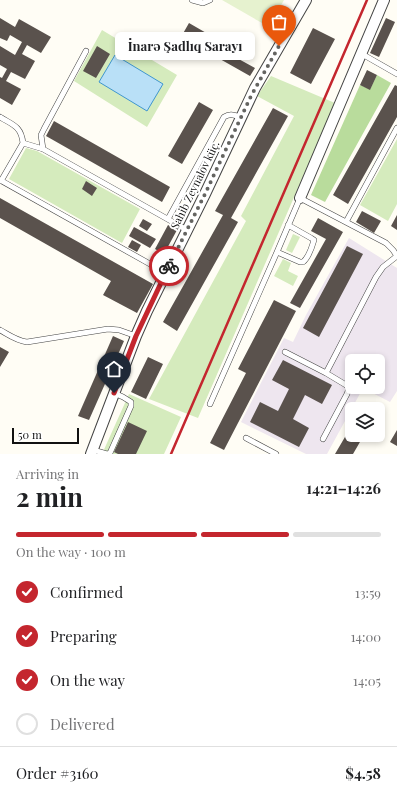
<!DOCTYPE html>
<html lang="en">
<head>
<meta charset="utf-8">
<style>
	body { margin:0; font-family:"Playfair Display",serif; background:#f2f2f2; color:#202124; height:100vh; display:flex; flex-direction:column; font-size:15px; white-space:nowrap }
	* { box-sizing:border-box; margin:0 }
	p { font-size:13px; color:#757577 }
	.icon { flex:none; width:22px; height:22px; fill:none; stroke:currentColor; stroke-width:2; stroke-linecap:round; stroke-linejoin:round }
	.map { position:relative; height:454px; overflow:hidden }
	.drawer { display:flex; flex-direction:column; background:#fff; flex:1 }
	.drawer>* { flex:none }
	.controls { position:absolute; left:345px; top:354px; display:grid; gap:8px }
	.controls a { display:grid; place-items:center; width:40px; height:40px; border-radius:6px; background:#fff; box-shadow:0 2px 6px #0003; font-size:20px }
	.scale { position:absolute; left:12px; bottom:10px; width:67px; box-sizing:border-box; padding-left:4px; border:2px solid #111; border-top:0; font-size:11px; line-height:14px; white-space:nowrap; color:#111; -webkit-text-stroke:3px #fff; paint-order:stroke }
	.pin { position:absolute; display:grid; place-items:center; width:34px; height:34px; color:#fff; margin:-41px -17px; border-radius:50% 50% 50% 0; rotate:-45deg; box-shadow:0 0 4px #0007 }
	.pin .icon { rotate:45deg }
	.courier { position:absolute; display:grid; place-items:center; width:40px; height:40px; margin:-20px; border:3px solid #c4262e; border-radius:50%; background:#fff; color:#222; box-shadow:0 1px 5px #0007 }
	.bubble { position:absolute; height:28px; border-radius:6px; background:#fff; box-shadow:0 2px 6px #0003; font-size:13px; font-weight:700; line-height:28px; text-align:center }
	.overview em { font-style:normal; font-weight:700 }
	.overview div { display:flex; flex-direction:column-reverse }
	.overview { display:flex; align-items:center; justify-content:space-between; height:68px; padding:0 16px }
	h1 { font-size:26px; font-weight:700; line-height:30px }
	.bar { display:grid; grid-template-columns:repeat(4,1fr); gap:6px 4px; align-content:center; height:48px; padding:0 16px }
	.bar i { height:5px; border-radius:3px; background:#e0e0e0 }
	.bar .selected { background:#c4262e }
	.bar p { grid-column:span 4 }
	.line { display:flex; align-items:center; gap:10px; padding:0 16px; border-top:1px solid #e0e0e0 }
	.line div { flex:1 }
	ol { padding:0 16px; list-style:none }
	li { display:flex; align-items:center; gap:12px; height:44px }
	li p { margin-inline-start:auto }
	li .icon { padding:4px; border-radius:50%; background:#c4262e; color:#fff; stroke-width:4 }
	li:last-child { color:#757577 }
	li i { width:22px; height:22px; border:2px solid #e0e0e0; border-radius:50% }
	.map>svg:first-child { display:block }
</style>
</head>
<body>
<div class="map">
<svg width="397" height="454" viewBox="0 0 397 454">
	<rect width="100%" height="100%" fill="#fffdf5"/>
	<path fill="#eee6ef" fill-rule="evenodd" d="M349,238L397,268V391L390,402L363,388L327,454H306L241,422L284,338L293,342L306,315ZM352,361H378V387H352Z"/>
	<path fill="#d5ebbd" d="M102,30L177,75L147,127L74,81Z
		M271,76L335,103L198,418L149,399L246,221L241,216L294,116L257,96Z
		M397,139V204L388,221L360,205Z
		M26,148L37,151L140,209L122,243L9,179Z
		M293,234L300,237L292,253L286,250Z
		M283,259L291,263L288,271L298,276L293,286L274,276Z
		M129,394L181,417L164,454H102Z"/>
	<path fill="#b9dc9c" d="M377,75L391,83L325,202L311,195L360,85L370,89Z"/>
	<path fill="#e6f2cf" d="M222,0H284L269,27Z"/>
	<path fill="#b9e0f7" stroke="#3f96cf" d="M115,55L163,84L147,111L99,82Z"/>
	<path fill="#5a524d" d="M0,18L15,27L19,19L51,37L41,53L27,45L22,54L35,61L25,79L11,72L6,81L21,89L12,105L0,98V77L2,78L7,69L0,65V46L15,55L22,42L10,35L7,41L0,38Z
		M386,18L395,22L379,57L370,53Z
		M189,23L208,34L204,40L255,68L250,76L181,37Z
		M313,28L335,39L311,84L290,73Z
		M97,46L110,54L96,78L83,71Z
		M367,70L377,75L370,90L360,85Z
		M395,85L397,86V117L348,204L333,195Z
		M199,102L213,110L182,164L168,156Z
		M273,108L288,116L231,218L238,222L177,331L163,322L223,215L215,211Z
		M54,121L170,187L162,202L46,136Z
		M86,181L97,188L92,196L82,189Z
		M0,198L153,284L137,313L103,295L111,281L0,218Z
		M362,211L381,221L374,233L356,222Z
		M397,215V230L391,226Z
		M318,218L343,232L300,308L290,303L326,239L311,231Z
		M143,219L152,224L147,231L139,226Z
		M168,225L177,230L164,254L155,249Z
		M134,227L156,239L150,248L129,236Z
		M132,240L141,245L137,252L128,247Z
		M347,246L363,254L319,337L303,328Z
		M274,300L296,311L224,450L210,443L246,373L238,369Z
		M113,336L124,341L89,420L78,416Z
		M0,347L9,352L0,367Z
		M148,357L163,364L146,399L131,392Z
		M283,360L332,385L322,404L305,395L293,419L309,428L299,447L250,422L260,402L278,411L289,389L272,380Z
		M128,422L147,431L136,454H118L114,452Z
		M352,425V435H364L353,454H335Z
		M397,430V446L390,442Z"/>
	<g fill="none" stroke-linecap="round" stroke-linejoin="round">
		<defs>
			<path id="lane" d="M192,0L203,3L210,0
				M362,54L397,74
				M0,117C13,125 21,126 23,143L1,181
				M23,143L43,149L187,230
				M43,149L41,135L44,129L86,51
				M0,180L166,273
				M168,219L224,117C230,113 234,115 241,117
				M346,222L397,128
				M277,252L300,262H303C308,258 312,247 314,240L311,238L288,225
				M0,330C9,335 17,341 27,342L108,329L119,330L136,336
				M285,352L326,373L346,385L349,388L347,394L323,439
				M326,373L376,277L383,267L397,256
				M210,404L277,252L300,198L386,243L393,250L397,256
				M246,438L276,454
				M93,450L107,454L110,453L131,406V402L123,397L114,393"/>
			<path id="street" d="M300,198L384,0
				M91,454L136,336L147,311L205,194L255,88L306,0"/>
		</defs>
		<use href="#lane" stroke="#444" stroke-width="6"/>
		<use href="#street" stroke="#444" stroke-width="12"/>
		<use href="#lane" stroke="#fff" stroke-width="5"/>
		<use href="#street" stroke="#fff" stroke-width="10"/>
		<path stroke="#c4262e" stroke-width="2.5" d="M171,454L367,0"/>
	</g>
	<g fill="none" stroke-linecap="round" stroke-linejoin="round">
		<path stroke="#646461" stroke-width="4" stroke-dasharray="0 7.2" d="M169,266L205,194L251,96L279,46"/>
		<path stroke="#c4262e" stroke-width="5" d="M114,393L136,336L169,266"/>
	</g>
	<g text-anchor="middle" stroke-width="4" stroke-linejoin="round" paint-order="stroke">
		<g font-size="11" fill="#111" stroke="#fff">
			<text transform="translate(195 185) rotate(-64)" y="4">Sahib Zeynalov küç.</text>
		</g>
	</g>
</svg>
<div class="controls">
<a><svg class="icon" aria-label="locate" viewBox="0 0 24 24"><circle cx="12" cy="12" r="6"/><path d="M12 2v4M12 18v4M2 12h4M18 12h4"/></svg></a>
<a><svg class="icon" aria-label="layers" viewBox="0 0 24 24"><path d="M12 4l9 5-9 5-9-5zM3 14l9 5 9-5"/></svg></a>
</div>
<div class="scale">50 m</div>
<div class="pin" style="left:279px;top:46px;background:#ea580c"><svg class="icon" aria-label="bag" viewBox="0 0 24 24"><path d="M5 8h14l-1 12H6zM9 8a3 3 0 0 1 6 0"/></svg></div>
<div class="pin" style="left:114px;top:393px;background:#1f2937"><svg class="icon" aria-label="home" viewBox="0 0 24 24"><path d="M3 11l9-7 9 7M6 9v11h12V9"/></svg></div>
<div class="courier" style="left:169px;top:266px"><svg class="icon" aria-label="bike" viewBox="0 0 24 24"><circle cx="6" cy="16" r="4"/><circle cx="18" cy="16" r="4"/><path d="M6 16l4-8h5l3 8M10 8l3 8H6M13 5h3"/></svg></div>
<div class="bubble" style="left:115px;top:32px;width:140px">İnarə Şadlıq Sarayı</div>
</div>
<section class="drawer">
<div class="overview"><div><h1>2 min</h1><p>Arriving in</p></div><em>14:21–14:26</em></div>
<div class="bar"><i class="selected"></i><i class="selected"></i><i class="selected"></i><i></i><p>On the way · 100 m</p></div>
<ol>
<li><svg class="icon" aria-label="check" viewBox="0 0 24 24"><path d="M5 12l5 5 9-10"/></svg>Confirmed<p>13:59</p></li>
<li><svg class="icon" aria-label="check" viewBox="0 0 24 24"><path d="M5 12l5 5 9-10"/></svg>Preparing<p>14:00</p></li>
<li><svg class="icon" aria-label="check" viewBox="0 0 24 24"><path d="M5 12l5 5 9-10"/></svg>On the way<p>14:05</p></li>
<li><i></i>Delivered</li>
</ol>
<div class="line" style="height:52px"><div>Order #3160</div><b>$4.58</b></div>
</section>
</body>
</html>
